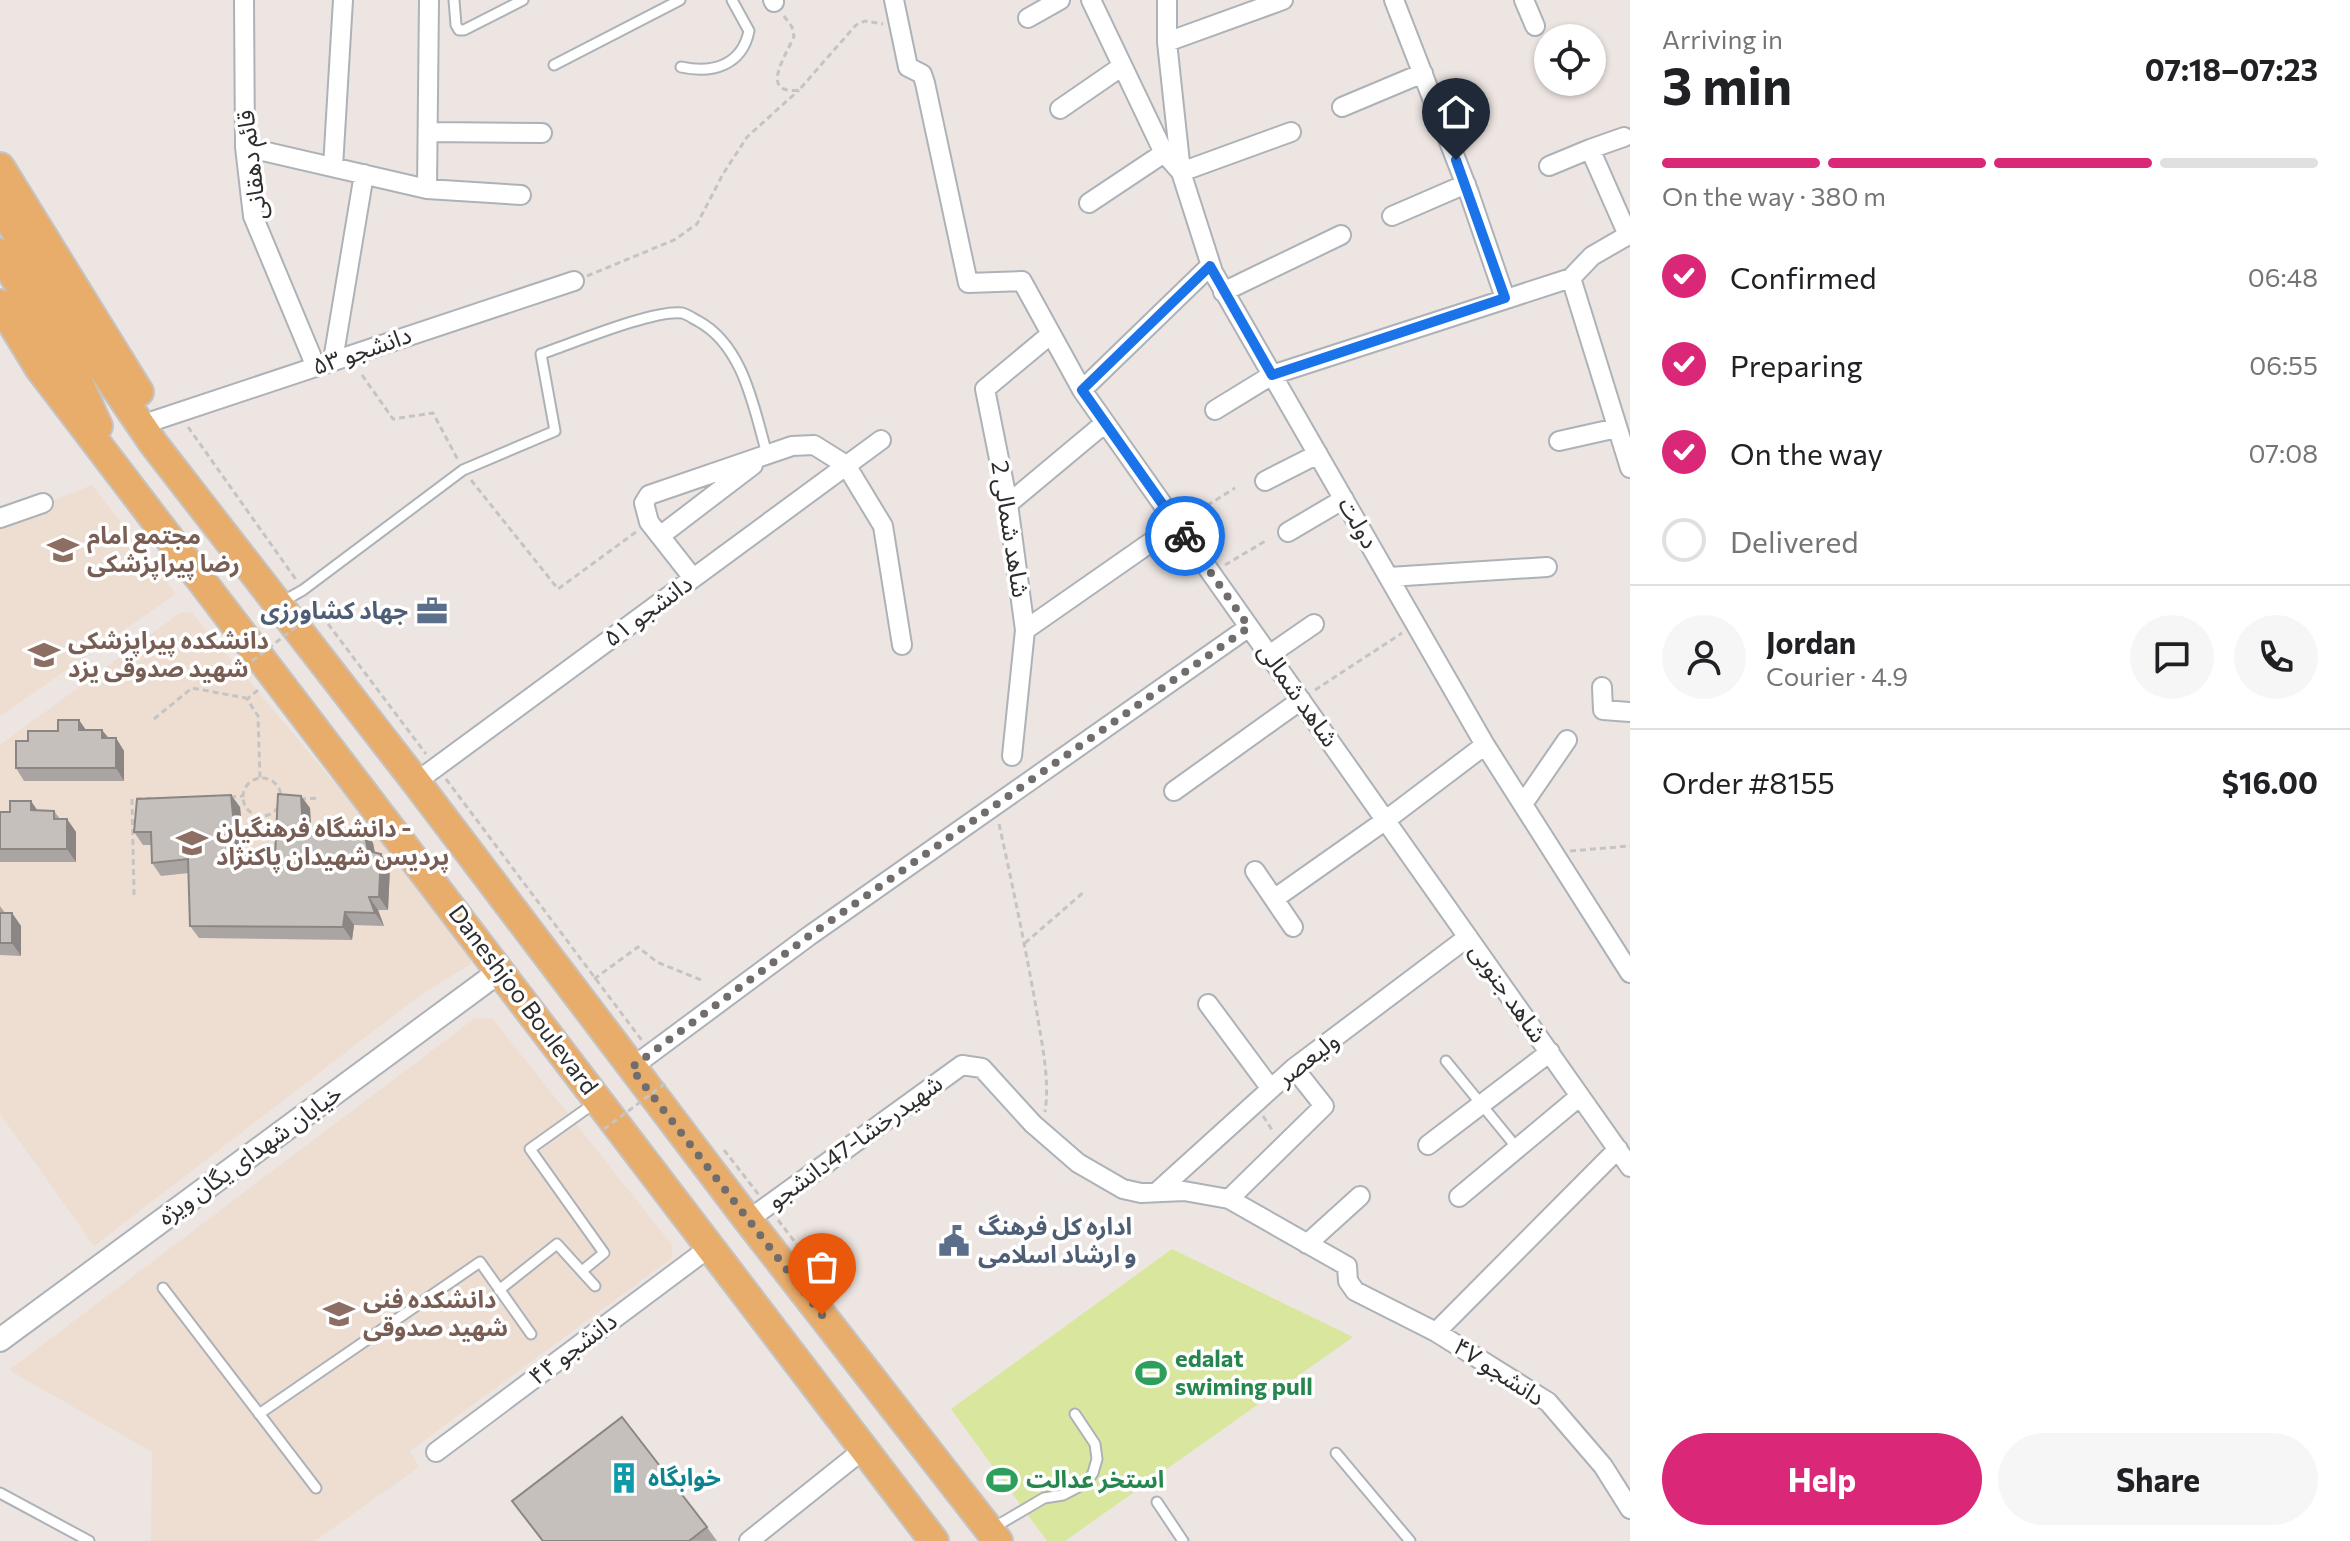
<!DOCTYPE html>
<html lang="en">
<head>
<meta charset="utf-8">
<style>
	body { margin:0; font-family:Commissioner,"Noto Sans Arabic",sans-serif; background:#f6f6f6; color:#202124; height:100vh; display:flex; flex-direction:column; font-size:30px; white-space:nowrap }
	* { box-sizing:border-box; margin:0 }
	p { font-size:26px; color:#757577 }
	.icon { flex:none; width:44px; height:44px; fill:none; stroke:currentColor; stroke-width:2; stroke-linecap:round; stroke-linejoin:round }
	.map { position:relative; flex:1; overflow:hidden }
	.side { display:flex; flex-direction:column; background:#fff; width:720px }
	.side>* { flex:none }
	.fabs { position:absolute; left:1534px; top:24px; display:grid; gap:16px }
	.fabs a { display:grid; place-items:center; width:72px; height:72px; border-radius:50%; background:#fff; box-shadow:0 2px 6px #0004; font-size:40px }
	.pin { position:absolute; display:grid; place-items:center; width:68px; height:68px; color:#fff; margin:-82px -34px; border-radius:50% 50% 50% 0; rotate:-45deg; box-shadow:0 0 8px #0007 }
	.pin .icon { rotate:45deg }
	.courier { position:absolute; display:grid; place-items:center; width:80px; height:80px; margin:-40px; border:6px solid #1a73e8; border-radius:50%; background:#fff; color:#222; box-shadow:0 2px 10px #0007 }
	.summary em { font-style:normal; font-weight:700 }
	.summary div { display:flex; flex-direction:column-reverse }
	.summary { display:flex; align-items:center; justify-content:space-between; height:136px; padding:0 32px }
	h1 { font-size:52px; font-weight:700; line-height:60px }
	.bar { display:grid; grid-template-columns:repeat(4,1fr); gap:12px 8px; align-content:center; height:96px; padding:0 32px }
	.bar i { height:10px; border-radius:6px; background:#e0e0e0 }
	.bar .active { background:#db2777 }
	.bar p { grid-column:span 4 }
	.line { display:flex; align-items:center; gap:20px; padding:0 32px; border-top:2px solid #e0e0e0 }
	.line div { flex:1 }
	.round { display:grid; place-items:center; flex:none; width:84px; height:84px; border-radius:42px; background:#f6f6f6 }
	ol { padding:0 32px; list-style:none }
	li { display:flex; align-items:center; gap:24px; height:88px }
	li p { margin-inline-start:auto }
	li .icon { padding:8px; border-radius:50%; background:#db2777; color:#fff; stroke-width:4 }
	li:last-child { color:#757577 }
	li i { width:44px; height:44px; border:4px solid #e0e0e0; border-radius:50% }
	.button { display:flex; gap:16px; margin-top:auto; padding:16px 32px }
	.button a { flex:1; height:92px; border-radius:48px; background:#db2777; color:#fff; font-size:32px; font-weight:700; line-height:92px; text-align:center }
	.button a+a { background:#f6f6f6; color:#202124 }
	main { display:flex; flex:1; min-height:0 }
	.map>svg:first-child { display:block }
</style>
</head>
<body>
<main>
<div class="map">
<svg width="1630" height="1541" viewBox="0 0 1630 1541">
	<rect width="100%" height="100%" fill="#ede5e1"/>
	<path fill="#eeded2" d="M92,485L176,594L0,716V522Z
		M181,612L192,613L467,941L471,964L419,996L94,1246L0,1114V745Z
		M475,1018L493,1019L672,1245V1258L410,1451L419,1467L315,1541H151L152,1452L9,1370Z"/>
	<path fill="#d9e69e" d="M1172,1249L1353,1337L1065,1541H1047L951,1409Z"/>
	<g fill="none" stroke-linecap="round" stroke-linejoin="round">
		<defs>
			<path id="service" d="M454,0L456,25L459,30H464L523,0
				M554,65L680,0
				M681,67C713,74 742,65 749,31L732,0
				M280,603L303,590L463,470L555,431L541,354C571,344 654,309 682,313C687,314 694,319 698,321C744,346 754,409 767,454
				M1446,1061L1517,1148
				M582,1271L604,1253L530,1149L596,1102
				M163,1288L316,1488
				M499,1290L557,1244L595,1286
				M259,1414L480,1262L531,1334
				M1336,1453L1410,1541
				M0,1493L89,1541
				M1157,1502L1183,1541
				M993,1528L1044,1498L1063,1495L1086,1483L1093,1473L1097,1459L1095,1444L1075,1414"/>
			<path id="minor" d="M244,0L245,147L253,216L316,367
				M773,0L774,2
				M894,0L908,67L922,74L925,83L968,283L1022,281L1082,390L1630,1167
				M1091,0L1164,153L1181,172L1291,132
				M1167,0V42L1181,172L1213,272L1485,745L1630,973
				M1394,0L1469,193L1505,298
				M1524,0L1535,26
				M1028,18L1060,0
				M1167,42L1283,0
				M1342,107L1423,73
				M1060,109L1121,67
				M429,132L542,133
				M1624,137L1590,149L1628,235
				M245,147L427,189L521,195
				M1549,166L1590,149
				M333,167L343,0
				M427,189L429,0
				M1089,203L1164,153
				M1392,216L1466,184
				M1571,278L1630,468
				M1223,292L1341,235
				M333,360L364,174
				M1082,390L1210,266
				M1215,410L1272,375L1571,278L1592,256L1630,234
				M150,422L574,281
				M1559,441L1617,428
				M1265,481L1318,454
				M1008,504L1105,423
				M0,518L43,503
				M1288,532L1344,499
				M660,536L753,465
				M1389,577L1547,567
				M693,578L649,522L644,503L649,495L792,446L814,445L846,465L883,526L902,645
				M1025,630L1177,524
				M1269,655L1314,624
				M1602,687L1603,710L1630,712
				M1012,756L1025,630L1008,504L985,389L1051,334
				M416,782L881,440
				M1174,791L1301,700
				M1523,804L1567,740
				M1255,871L1293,927
				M1274,899L1386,820L1485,745
				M1208,1004L1271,1089
				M631,1068L809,936L1249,627
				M1428,1145L1550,1052
				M1157,1192L1294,1068L1468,937
				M1459,1197L1580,1096
				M1229,1199L1324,1106L1294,1068
				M748,1220L962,1065L982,1068L1033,1124L1078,1163L1123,1189L1141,1193L1184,1191L1229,1199L1347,1266L1348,1281L1355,1291L1436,1332L1548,1402L1603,1466L1630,1509
				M1307,1244L1360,1196
				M1436,1332L1618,1149
				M436,1452L710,1247
				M749,1541L864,1449"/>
			<path id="tertiary" d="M0,1340L500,971"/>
			<path id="primary" d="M0,167L139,392
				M0,206L100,365L153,443L416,782L748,1220L998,1541
				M0,253L79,384L98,426
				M0,304L40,369L934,1541"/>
		</defs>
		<use href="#service" stroke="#adb2b8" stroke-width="13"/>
		<use href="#minor" stroke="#adb2b8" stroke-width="22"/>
		<use href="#tertiary" stroke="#adb2b8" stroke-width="26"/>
		<use href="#primary" stroke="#c4c4c4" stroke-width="32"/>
		<path stroke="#c4c4c4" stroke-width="3" stroke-dasharray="6 4" stroke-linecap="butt" d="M784,16L792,27L794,36C788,53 757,95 799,90L856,25L865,21L883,24
			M587,276L674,240L697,224L723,174L747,137L799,90
			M362,375L393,419L433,413L458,460
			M188,427L297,581
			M471,480L558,589L636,532
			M1190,516L1235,488
			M1225,565L1267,540
			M310,600L426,754
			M314,613L324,621
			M258,690L247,699L258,716L260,778
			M1315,690L1402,633
			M154,719L192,688L246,698
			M243 797a19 19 0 1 1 38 0a19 19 0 1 1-38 0Z
			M446,779L643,1042
			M230,797L242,796
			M300,799L319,798
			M999,824C1013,887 1026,950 1037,1013C1042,1045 1050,1080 1045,1112
			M1570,851L1630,846
			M134,895L132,799L155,798
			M1025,943L1085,891
			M594,979L638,947L657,962L701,980
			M1263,1116L1274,1133
			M724,1150L759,1195
			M778,1220L812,1264"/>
		<use href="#service" stroke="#fff" stroke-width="9"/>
		<use href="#minor" stroke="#fff" stroke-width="18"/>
		<use href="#tertiary" stroke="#fff" stroke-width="22"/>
		<use href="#primary" stroke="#e9ad6b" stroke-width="28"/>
		<path stroke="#c4c4c4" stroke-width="3" stroke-dasharray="6 4" stroke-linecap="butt" d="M252,661L314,613
			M604,1129L666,1083"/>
	</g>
	<path fill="#aaa5a2" d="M79,720L86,730H102L109,738H116L124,751V781H24L16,768L28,741L58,731Z
		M231,795L240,807L245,856H275L301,796L310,808L311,830H364L373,843L375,853L390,867L388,910H378L384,926L354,925L352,940L199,938L190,926L189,873L161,876L152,863V845H143L134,832Z
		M38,810L54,811L60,819H67L76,832V862H0V812Z
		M0,906L5,913H12L21,926V956L0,955Z
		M512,1501L707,1527L717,1541H542Z"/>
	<path fill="#8b8684" d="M79,720L88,733L79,730Z
		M102,730L111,742L102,738Z
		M116,738L124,751V781L116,768Z
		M231,795L240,807L246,868L237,856Z
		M301,796L310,808L312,843L303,830Z
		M31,801L40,814L31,810Z
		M67,819L76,832V862L67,849Z
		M364,830L373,843L377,864L368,851Z
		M381,854L390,867L388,910L379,897Z
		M369,897L378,910L384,926L375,913Z
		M345,912L354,925L352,940L343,927Z
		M12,913L21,926V956L12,943Z"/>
	<path fill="#c6c0bc" stroke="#8b8684" stroke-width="2" d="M58,720H79V730H102V738H116V768H16V741H28V731H58Z
		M278,794L301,796L303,830H364L368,851L381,854L379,897H369L375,913L345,912L343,927L190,926L188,859L152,863L151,832H134L137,799L231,795L237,856H275Z
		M10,801H31V810L54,811V819H67V849H0V812H10Z
		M0,913H12V943H0Z
		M622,1417L707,1527L689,1541H543L512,1501Z"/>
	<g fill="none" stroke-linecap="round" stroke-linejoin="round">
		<path stroke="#706d6c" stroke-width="8" stroke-dasharray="0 14.4" d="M822,1315L631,1068L809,936L1249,627L1185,536"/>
		<path stroke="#1a73e8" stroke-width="10" d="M1185,536L1082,390L1210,266L1272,375L1505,298L1456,160"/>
	</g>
	<defs>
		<symbol id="university-bare" viewBox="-9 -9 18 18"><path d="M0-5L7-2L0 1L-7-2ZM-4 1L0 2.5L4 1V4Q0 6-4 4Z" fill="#8d6e63" stroke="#fff" stroke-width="2.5" paint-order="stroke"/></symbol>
		<symbol id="office-bare" viewBox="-9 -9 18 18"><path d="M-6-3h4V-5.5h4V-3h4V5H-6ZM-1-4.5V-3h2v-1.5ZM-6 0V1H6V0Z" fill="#5c6f8a" stroke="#fff" stroke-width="2.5" paint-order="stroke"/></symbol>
		<symbol id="civic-bare" viewBox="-9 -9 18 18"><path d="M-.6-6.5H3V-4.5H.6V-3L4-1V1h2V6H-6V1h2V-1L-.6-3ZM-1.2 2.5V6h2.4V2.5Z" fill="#5c6f8a" stroke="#fff" stroke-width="2.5" paint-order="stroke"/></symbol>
		<symbol id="stadium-bare" viewBox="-9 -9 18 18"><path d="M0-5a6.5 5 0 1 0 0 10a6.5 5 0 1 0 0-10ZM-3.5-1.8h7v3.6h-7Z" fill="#2e9e5b" stroke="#fff" stroke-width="2.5" paint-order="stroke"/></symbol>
		<symbol id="building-bare" viewBox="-9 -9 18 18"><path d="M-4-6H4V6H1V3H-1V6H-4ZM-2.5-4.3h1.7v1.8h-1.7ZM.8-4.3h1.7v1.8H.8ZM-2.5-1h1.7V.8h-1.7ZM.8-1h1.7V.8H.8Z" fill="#0f9aa8" stroke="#fff" stroke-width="2.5" paint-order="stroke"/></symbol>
	</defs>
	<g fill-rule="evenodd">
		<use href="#university-bare" x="41" y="528" width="44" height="44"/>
		<use href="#office-bare" x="410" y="589" width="44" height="44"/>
		<use href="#university-bare" x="22" y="633" width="44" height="44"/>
		<use href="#university-bare" x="170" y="821" width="44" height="44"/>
		<use href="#civic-bare" x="932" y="1219" width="44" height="44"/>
		<use href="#university-bare" x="317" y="1292" width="44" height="44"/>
		<use href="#stadium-bare" x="1129" y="1351" width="44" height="44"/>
		<use href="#building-bare" x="602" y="1456" width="44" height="44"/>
		<use href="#stadium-bare" x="980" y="1458" width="44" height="44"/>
	</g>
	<g text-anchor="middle" stroke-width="7" stroke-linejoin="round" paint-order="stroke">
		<g font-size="24" fill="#2d2d2d" stroke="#fff">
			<text transform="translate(252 165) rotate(-97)" y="8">قائم دهقانی</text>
			<text transform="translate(362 351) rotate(-19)" y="8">دانشجو ۵۳</text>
			<text transform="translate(1358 523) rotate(60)" y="8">دولت</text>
			<text transform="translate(1010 529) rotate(81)" y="8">شاهد شمالی 2</text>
			<text transform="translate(648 611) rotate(-36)" y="8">دانشجو ۵۱</text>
			<text transform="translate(1298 695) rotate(55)" y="8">شاهد شمالی</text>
			<text transform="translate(1508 993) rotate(55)" y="8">شاهد جنوبی</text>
			<text transform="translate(523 1000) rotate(53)" y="8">Daneshjoo Boulevard</text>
			<text transform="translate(1308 1059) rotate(-38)" y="8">ولیعصر</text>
			<text transform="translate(855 1142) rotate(-36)" y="8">شهیدرخشا-47دانشجو</text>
			<text transform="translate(250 1155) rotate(-36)" y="8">خیابان شهدای یگان ویژه</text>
			<text transform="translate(573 1349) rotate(-37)" y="8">دانشجو ۴۴</text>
			<text transform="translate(1499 1372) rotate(33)" y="8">دانشجو ۴۷</text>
		</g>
		<g font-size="24" font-weight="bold" fill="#785e54" stroke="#fff" text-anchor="start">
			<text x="87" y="544">مجتمع امام<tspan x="87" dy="28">رضا پیراپزشکی</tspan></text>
			<text x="68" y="649">دانشکده پیراپزشکی<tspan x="68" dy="28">شهید صدوقی یزد</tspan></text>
			<text x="216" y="837">دانشگاه فرهنگیان -<tspan x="216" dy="28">پردیس شهیدان پاکنژاد</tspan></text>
			<text x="363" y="1308">دانشکده فنی<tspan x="363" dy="28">شهید صدوقی</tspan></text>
		</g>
		<g font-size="24" font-weight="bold" fill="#4e5e75" stroke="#fff" text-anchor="end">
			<text x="408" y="619">جهاد کشاورزی</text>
			<text x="978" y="1235" text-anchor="start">اداره کل فرهنگ<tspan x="978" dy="28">و ارشاد اسلامی</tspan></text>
		</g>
		<g font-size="24" font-weight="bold" fill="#27864d" stroke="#fff" text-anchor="start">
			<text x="1175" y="1367">edalat<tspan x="1175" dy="28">swiming pull</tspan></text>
			<text x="1026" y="1488">استخر عدالت</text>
		</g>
		<g font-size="24" font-weight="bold" fill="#0d838f" stroke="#fff" text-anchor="start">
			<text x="648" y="1486">خوابگاه</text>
		</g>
	</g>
</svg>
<div class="fabs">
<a><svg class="icon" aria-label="locate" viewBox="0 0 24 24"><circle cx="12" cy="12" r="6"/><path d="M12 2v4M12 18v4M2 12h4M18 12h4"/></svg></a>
</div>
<div class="pin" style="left:822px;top:1315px;background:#ea580c"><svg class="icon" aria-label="bag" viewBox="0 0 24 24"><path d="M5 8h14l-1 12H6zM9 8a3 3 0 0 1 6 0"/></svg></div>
<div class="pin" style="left:1456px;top:160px;background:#1f2937"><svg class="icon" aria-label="home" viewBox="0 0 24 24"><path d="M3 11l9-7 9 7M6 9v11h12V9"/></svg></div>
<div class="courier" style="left:1185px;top:536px"><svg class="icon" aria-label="bike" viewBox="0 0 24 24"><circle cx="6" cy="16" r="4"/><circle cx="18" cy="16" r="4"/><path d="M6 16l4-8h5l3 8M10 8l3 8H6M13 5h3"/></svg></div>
</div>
<section class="side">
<div class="summary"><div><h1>3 min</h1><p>Arriving in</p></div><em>07:18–07:23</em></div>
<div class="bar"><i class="active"></i><i class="active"></i><i class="active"></i><i></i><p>On the way · 380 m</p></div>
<ol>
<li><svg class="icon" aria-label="check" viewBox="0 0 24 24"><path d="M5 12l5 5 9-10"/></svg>Confirmed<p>06:48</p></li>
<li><svg class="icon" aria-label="check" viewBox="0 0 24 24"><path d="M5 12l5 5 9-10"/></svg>Preparing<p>06:55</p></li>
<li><svg class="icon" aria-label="check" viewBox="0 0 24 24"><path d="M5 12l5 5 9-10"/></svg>On the way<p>07:08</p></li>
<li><i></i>Delivered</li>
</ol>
<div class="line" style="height:144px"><a class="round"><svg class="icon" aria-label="person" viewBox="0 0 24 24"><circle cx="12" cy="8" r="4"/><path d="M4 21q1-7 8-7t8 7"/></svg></a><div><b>Jordan</b><p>Courier · 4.9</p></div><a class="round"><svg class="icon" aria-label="chat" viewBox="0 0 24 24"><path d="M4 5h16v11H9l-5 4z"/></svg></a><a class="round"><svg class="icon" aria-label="phone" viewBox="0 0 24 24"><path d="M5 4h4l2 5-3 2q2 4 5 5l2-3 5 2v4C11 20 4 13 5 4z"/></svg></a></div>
<div class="line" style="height:104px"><div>Order #8155</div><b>$16.00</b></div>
<div class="button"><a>Help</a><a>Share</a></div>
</section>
</main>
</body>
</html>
